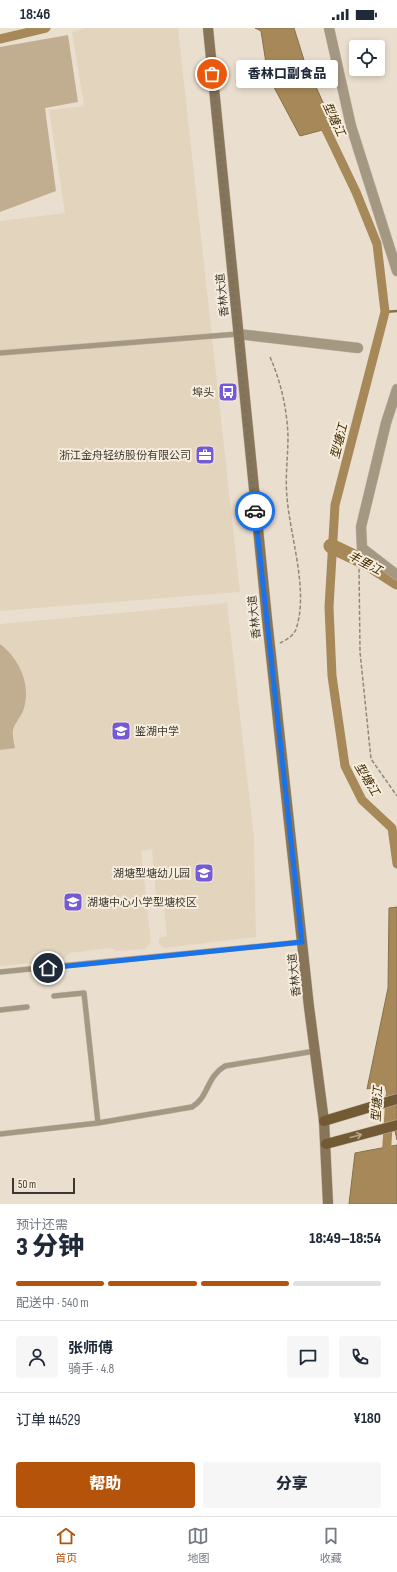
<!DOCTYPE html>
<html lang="zh">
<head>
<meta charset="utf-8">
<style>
	body { margin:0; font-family:"Sofia Sans Condensed","Noto Sans SC",sans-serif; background:#f6f6f7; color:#1f2937; height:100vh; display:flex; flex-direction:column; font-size:15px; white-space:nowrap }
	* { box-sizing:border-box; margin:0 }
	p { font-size:13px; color:#747a83 }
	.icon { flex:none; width:22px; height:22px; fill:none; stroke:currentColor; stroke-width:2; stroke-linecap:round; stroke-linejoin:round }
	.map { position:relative; height:1176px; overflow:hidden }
	.drawer { display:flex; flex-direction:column; background:#fff; flex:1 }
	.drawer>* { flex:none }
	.fabs { position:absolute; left:349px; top:12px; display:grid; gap:8px }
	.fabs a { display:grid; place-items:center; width:36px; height:36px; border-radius:4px; background:#fff; box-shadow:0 2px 6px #0003; font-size:20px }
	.scale { position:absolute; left:12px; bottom:10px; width:63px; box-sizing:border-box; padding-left:4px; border:2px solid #3c3831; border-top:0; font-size:11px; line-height:14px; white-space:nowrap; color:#3c3831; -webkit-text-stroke:3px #f7eddc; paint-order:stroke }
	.pin { position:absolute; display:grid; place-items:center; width:34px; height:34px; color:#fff; margin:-17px; border:2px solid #fff; border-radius:50%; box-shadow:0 1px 4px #0007 }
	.courier { position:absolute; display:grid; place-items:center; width:40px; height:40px; margin:-20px; border:3px solid #1a73e8; border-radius:50%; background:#fff; color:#222; box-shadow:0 1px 5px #0007 }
	.bubble { position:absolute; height:28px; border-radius:4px; background:#fff; box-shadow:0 2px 6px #0003; font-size:13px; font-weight:800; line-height:28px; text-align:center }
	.headline em { font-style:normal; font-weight:800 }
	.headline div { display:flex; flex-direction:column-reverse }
	.headline { display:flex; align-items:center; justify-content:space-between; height:68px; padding:0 16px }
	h1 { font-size:26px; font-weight:800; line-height:30px }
	.bar { display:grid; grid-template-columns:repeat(4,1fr); gap:6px 4px; align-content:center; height:48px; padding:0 16px }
	.bar i { height:5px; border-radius:3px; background:#e0e1e3 }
	.bar .active { background:#b45309 }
	.bar p { grid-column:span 4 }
	.line { display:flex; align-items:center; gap:10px; padding:0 16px; border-top:1px solid #e0e1e3 }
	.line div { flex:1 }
	.round { display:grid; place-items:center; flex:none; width:42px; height:42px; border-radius:4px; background:#f6f6f7 }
	.primary-button { display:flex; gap:8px; margin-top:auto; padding:8px 16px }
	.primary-button a { flex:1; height:46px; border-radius:4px; background:#b45309; color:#fff; font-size:16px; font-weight:800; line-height:46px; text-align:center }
	.primary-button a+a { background:#f6f6f7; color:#1f2937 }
	.status { display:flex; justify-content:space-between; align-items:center; height:28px; padding:0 20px; background:#fff; direction:ltr }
	.status svg { height:11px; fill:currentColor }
	.dock { display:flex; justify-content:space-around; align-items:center; height:56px; border-top:1px solid #e0e1e3; background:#fff; font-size:11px; color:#747a83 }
	.dock a { display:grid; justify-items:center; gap:2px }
	.dock .active { color:#b45309 }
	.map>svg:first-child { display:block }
</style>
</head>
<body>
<div class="status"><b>18:46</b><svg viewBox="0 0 49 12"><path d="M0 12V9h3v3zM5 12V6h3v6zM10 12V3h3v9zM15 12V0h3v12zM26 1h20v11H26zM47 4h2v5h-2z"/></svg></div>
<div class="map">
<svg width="397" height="1176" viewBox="0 0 397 1176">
	<rect width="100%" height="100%" fill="#eadfcf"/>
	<path fill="#e3d4bd" d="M85,0H178L240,564L0,583V193L65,185L49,82L84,78L72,4Z
		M227,575L254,809L256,909L164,920L159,916V910L167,908L163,869L156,868L152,821L141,823L151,914L145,921L116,923L111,920L69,925L63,932L0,938V596Z"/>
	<path fill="#c1ae91" d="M68,7L78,74L45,80L56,163L0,184V19Z
		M0,616C19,631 31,655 24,680C22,688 15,694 13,702C12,707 14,715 15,720L0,722Z"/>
	<path fill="#a78959" stroke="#87714d" d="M255,0H294L304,32L334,99L300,108L268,48L261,3Z
		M397,879V1112L385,1057L367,1061L388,960L389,880Z
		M397,1117V1176H349L355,1125Z"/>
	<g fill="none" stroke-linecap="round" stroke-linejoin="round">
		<path stroke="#87714d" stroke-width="2.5" d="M385,284L397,283"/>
		<path stroke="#a78959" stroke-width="9" d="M0,11L46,0
			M321,91L356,164L377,216L385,284L335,477L329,579L332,648L345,738L362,772L392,800L397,836
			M386,1131L390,1068"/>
		<path stroke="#a78959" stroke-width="15" d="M331,518L369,536L397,554"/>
		<defs>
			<path id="service" d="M0,325L238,306
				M0,944L302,914
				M54,968L84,965L98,1095
				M0,982L27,979
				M0,1106L98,1095L192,1079C209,1069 206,1049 225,1038L315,1023"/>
			<path id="minor" d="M329,0L351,98L397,243
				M238,306L358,320
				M397,361L386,395L361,499L362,520L397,547"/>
			<path id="secondary" d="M208,0L267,591L309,979L324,1093L328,1176"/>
			<path id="primary" d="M324,1093L397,1071
				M326,1116L397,1097"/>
		</defs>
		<use href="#service" stroke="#c4baac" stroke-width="6"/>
		<use href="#minor" stroke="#c4baac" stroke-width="11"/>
		<use href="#secondary" stroke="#c4baac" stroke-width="11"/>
		<use href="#primary" stroke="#c4baac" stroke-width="11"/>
		<path stroke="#90887d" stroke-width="1.5" stroke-dasharray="4 2" stroke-linecap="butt" d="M270,329C281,354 287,381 288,408C288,429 285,449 287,469C290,508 308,560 297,598C295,608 286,612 278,616
			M361,529L359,539L360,624L371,731L397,768"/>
		<use href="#service" stroke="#a59883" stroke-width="5"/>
		<use href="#minor" stroke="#a59883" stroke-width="10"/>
		<use href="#secondary" stroke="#887456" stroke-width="10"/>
		<use href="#primary" stroke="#725b34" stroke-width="10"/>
	</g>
	<defs><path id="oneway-shaft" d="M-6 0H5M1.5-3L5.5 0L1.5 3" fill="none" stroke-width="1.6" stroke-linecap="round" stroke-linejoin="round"/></defs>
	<use stroke="#b4a488" href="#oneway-shaft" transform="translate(356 1108) rotate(-15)"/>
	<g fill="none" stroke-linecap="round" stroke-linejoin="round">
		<path stroke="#797268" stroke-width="4" stroke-dasharray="0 7.2" d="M212,46L255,483"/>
		<path stroke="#1a73e8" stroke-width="5" d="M48,940L302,914L255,483"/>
	</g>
	<defs>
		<symbol id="bus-square" viewBox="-11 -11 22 22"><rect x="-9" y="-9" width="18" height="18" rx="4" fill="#745ad4" stroke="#f7eddc"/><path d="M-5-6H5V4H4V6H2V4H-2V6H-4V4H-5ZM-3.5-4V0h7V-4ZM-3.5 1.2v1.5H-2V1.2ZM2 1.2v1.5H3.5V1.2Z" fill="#fff"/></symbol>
		<symbol id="office-square" viewBox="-11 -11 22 22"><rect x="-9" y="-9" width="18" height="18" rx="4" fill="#745ad4" stroke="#f7eddc"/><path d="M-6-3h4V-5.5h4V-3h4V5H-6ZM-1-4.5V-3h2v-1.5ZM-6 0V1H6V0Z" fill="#fff"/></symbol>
		<symbol id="school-square" viewBox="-11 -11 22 22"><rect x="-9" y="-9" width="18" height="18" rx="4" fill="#745ad4" stroke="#f7eddc"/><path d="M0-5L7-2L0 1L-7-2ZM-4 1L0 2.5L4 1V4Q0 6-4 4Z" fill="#fff"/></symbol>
	</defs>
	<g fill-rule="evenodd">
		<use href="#bus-square" x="217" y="353" width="22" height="22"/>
		<use href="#office-square" x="194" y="416" width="22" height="22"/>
		<use href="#school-square" x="110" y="692" width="22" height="22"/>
		<use href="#school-square" x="193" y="834" width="22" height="22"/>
		<use href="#school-square" x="62" y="863" width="22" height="22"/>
	</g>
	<g text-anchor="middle" stroke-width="4" stroke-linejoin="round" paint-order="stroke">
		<g font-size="11" fill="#3c3831" stroke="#f7eddc">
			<text transform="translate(222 267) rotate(-96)" y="4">香林大道</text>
			<text transform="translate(254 589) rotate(-96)" y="4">香林大道</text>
			<text transform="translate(294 947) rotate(-96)" y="4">香林大道</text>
		</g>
		<g font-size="11" fill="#3c3831" stroke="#f7eddc" text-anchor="end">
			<text x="214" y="368">埠头</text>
			<text x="191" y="431">浙江金舟轻纺股份有限公司</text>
			<text x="135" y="707" text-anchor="start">鉴湖中学</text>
			<text x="190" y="849">湖塘型塘幼儿园</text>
			<text x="87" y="878" text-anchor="start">湖塘中心小学型塘校区</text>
		</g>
		<g font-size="12" font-style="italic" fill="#3e2900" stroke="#f7eddc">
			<text transform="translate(334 91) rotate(65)" y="4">型塘江</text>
			<text transform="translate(339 413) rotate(-76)" y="4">型塘江</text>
			<text transform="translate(365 535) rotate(28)" y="4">丰里江</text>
			<text transform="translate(367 751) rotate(59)" y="4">型塘江</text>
			<text transform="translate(377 1076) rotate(-87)" y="4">型塘江</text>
		</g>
	</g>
</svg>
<div class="fabs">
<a><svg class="icon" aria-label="locate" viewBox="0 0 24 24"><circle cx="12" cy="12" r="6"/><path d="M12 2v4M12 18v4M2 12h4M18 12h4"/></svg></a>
</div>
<div class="scale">50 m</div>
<div class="pin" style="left:212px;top:46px;background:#ea580c"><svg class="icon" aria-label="bag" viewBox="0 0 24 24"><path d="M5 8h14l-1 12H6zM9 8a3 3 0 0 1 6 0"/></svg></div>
<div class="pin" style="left:48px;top:940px;background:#1f2937"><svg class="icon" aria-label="home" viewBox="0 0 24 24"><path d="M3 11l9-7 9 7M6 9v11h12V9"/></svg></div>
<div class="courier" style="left:255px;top:483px"><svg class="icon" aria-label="car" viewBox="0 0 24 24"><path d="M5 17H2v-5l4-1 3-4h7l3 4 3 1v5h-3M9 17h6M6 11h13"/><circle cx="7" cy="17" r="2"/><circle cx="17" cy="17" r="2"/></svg></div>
<div class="bubble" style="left:236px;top:32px;width:102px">香林口副食品</div>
</div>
<section class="drawer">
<div class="headline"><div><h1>3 分钟</h1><p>预计还需</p></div><em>18:49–18:54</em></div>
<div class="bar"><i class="active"></i><i class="active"></i><i class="active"></i><i></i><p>配送中 · 540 m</p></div>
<div class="line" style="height:72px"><a class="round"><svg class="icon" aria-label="person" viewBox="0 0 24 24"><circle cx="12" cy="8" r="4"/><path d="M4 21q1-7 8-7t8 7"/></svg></a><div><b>张师傅</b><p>骑手 · 4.8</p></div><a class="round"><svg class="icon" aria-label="chat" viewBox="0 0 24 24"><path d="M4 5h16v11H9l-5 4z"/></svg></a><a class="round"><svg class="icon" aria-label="phone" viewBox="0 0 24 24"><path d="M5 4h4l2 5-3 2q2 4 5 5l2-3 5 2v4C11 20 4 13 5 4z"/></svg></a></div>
<div class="line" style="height:52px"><div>订单 #4529</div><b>¥180</b></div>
<div class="primary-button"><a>帮助</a><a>分享</a></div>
</section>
<nav class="dock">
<a class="active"><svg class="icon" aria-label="home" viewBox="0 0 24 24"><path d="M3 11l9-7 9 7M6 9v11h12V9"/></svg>首页</a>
<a><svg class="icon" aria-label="map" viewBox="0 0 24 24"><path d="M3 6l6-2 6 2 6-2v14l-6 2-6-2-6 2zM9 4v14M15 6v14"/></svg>地图</a>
<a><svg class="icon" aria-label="saved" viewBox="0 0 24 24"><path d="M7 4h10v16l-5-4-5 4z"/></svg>收藏</a>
</nav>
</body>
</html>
